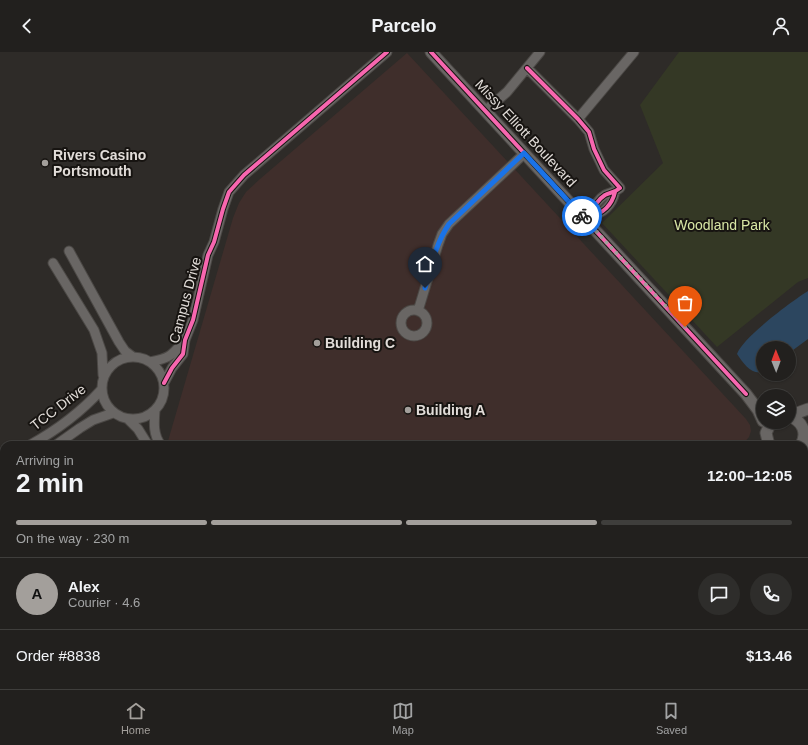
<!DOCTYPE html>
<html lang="en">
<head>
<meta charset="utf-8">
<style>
	body { margin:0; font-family:Helvetica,sans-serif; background:#2e2d2b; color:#f1f3f6; height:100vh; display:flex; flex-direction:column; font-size:15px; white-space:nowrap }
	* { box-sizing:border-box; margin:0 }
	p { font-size:13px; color:#a2a3a4 }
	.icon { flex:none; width:22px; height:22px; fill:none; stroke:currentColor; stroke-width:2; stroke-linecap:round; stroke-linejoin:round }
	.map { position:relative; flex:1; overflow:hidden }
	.drawer { position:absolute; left:0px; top:389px; width:808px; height:248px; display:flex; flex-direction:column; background:#22201e; border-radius:12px 12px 0 0; box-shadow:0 1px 3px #0004,0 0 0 1px #3f3e3c }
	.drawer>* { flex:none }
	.needle { width:26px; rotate:359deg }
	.buttons { position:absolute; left:756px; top:289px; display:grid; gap:8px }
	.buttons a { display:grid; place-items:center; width:40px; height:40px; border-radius:50%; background:#22201e; box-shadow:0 1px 3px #0004,0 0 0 1px #3f3e3c; font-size:20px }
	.pin { position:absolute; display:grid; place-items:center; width:34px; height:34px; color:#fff; margin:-41px -17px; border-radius:50% 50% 50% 0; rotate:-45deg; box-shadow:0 0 4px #0007 }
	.pin .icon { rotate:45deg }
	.courier { position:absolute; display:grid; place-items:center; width:40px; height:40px; margin:-20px; border:3px solid #1a73e8; border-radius:50%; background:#fff; color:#222; box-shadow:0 1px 5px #0007 }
	.head em { font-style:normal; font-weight:600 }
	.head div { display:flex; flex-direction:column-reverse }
	.head { display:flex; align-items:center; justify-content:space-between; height:68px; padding:0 16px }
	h1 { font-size:26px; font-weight:600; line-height:30px }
	.bar { display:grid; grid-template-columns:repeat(4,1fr); gap:6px 4px; align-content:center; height:48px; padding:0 16px }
	.bar i { height:5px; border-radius:3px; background:#3f3e3c }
	.bar .current { background:#a39f9b }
	.bar p { grid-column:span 4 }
	.line { display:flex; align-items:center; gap:10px; padding:0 16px; border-top:1px solid #3f3e3c }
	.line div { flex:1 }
	.round { display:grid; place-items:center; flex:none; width:42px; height:42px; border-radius:21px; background:#2e2d2b }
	header { display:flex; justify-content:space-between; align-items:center; height:52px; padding:0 16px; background:#22201e; font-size:18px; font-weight:600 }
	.menu { display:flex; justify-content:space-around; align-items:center; height:56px; border-top:1px solid #3f3e3c; background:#22201e; font-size:11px; color:#a2a3a4 }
	.menu a { display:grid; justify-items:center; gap:2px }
	.menu .current { color:#a39f9b }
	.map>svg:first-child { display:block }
</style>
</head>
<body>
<header><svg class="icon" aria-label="back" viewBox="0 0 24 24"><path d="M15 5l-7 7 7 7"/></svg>Parcelo<svg class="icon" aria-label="person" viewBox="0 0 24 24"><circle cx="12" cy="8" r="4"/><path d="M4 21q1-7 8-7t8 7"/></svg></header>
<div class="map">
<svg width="808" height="637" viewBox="0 0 808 637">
	<rect width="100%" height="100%" fill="#2e2b28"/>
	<path fill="#3f2e2b" d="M407,1L746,367L750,373L751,379L749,385L742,393H169L168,389L233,166L239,151L246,140L260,127Z"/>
	<path fill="#343825" d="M679,0H808V226L798,230L717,295L602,171L663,111L640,53Z"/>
	<path fill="#2c465f" d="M808,239V287L789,301V296H763V320C751,323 743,311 737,302C742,286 792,249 808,239Z
		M391,633H484L480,637H394Z"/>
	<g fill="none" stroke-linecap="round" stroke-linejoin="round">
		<defs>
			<path id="minor" d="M527,16L578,67L589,80L594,97L604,118L620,136C614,141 611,140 605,143C597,148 593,156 590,164C603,162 612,153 615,140
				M485,59L507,40L540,0
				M578,67L634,0
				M69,199L119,290L125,299L133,305
				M53,211L94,278L102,301L103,323
				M401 271a13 13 0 1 1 26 0a13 13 0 1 1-26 0Z
				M418,259L438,193L442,182L449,172L525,101
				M102 336a31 31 0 1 1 62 0a31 31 0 1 1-62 0Z
				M150,310C170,306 171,304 184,289
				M164,331L172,316L183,302L185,288L193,268L208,203L214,190L223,157L229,140L244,123L387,0
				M155,358C154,371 153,383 161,393
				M128,367L138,377L148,393
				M803,388L808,400
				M30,393C57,378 81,360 101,338
				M56,393L80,376L93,368L113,361
				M804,410L808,412
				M0,411L4,408
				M0,428L4,425
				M804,553L808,557
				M370,633L373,637
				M649,637L658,636L664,637
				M700,637L701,633"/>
			<path id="tertiary" d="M431,0L746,342L758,358L763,369
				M789,364C802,369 808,380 801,393
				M789,364L808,357
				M769,393L766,381L771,370
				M520,637L524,633
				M541,637L545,633"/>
			<path id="secondary" d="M0,607L4,615
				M12,633L14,637"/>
		</defs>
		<use href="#minor" stroke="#4b4845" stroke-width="11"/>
		<use href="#tertiary" stroke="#4b4845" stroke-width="13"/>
		<use href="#secondary" stroke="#4b4845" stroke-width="14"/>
		<use href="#minor" stroke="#696664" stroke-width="9"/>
		<use href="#tertiary" stroke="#696664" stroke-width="11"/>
		<use href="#secondary" stroke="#696664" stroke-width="12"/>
		<defs>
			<path id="cycleway" d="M431,0L746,342
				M527,16L578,67L589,80L594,97L604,118L620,136C614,141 611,140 605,143C597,148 593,156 590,164C603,162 612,153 615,140
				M164,331L172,316L183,302L185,288L193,268L208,203L214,190L223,157L229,140L244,123L387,0"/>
		</defs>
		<use href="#cycleway" stroke="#171411" stroke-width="6"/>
		<use href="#cycleway" stroke="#f766af" stroke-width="4"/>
	</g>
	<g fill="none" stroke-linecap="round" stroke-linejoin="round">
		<path stroke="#a39f9b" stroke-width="4" stroke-dasharray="0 7.2" d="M582,164L685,275"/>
		<path stroke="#1a73e8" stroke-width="5" d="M425,236C431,214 436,191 449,172L524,101L582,164"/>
	</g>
	<g fill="#a39f9b" stroke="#171411" stroke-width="1.5">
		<circle cx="45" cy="111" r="4"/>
		<circle cx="317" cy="291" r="4"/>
		<circle cx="408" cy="358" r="4"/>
	</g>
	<g text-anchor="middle" stroke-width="4" stroke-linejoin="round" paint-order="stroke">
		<g font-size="14" fill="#e2ddd9" stroke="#171411">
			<text transform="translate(526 81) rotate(47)" y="5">Missy Elliott Boulevard</text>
			<text transform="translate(185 248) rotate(-75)" y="5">Campus Drive</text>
			<text transform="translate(58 355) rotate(-38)" y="5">TCC Drive</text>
		</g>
		<g font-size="14" font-weight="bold" fill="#e2ddd9" stroke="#171411" text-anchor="start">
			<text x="53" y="108">Rivers Casino<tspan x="53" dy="16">Portsmouth</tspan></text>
			<text x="325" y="296">Building C</text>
			<text x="416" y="363">Building A</text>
		</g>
		<g font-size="14" fill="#d8e6a5" stroke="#171411">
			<text x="722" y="178">Woodland Park</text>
		</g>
	</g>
</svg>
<div class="buttons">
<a><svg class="needle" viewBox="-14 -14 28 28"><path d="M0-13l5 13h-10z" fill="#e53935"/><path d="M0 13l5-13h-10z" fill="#a2a3a4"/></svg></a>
<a><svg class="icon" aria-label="layers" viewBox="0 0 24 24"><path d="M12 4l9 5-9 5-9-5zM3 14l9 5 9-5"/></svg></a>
</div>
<div class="pin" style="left:685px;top:275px;background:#ea580c"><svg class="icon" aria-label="bag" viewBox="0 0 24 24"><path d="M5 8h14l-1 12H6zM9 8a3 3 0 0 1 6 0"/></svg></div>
<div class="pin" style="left:425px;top:236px;background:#1f2937"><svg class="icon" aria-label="home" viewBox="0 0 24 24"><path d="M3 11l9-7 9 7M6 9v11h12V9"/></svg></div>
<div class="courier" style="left:582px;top:164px"><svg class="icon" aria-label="bike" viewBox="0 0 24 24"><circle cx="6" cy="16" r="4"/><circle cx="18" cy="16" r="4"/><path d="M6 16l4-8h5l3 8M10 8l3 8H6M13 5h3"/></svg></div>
<section class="drawer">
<div class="head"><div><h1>2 min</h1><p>Arriving in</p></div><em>12:00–12:05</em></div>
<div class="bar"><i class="current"></i><i class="current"></i><i class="current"></i><i></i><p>On the way · 230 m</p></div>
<div class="line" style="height:72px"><b class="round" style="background:#a39f9b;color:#111">A</b><div><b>Alex</b><p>Courier · 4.6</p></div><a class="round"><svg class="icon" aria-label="chat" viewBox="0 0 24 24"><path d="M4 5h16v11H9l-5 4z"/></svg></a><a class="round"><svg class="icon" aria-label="phone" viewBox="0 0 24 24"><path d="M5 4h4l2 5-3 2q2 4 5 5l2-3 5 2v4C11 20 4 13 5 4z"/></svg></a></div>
<div class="line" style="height:52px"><div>Order #8838</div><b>$13.46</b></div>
</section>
</div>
<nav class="menu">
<a class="current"><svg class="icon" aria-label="home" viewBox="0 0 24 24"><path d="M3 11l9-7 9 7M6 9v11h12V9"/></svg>Home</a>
<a><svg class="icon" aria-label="map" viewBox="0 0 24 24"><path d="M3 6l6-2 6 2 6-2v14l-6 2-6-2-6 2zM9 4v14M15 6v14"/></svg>Map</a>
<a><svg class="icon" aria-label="saved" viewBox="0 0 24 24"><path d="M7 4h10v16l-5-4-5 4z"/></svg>Saved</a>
</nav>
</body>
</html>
